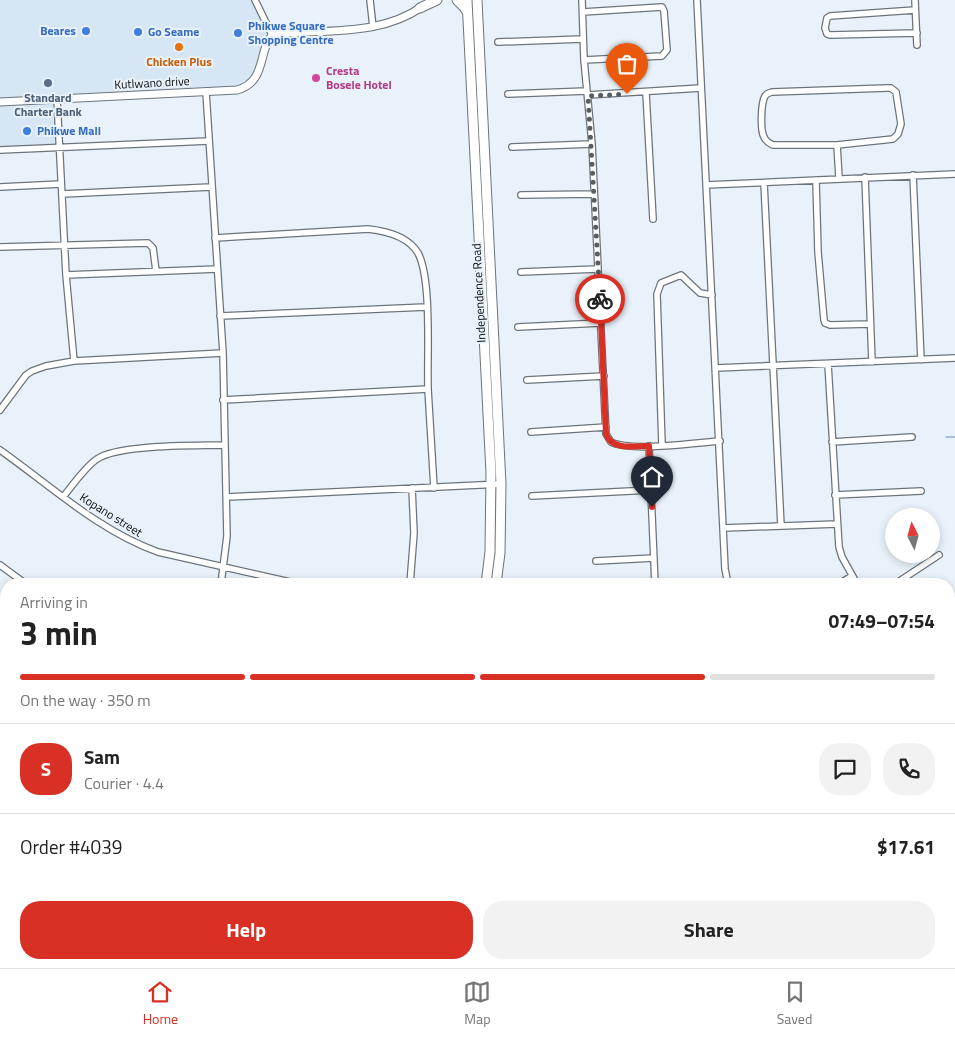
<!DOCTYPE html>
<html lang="en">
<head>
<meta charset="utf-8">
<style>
	body { margin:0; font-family:"Titillium Web",sans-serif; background:#f2f2f2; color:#222; height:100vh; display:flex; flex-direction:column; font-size:19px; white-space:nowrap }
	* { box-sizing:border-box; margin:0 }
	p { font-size:16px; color:#767676 }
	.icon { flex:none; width:28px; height:28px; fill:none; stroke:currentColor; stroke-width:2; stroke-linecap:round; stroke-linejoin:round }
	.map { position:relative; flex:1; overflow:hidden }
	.details { position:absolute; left:0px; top:578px; width:955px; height:391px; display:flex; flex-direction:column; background:#fff; border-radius:20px 20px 0 0; box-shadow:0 2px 8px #0003 }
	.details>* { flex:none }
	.needle { width:32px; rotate:354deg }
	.buttons { position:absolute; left:885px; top:508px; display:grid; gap:10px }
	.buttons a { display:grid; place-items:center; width:55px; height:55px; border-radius:50%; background:#fff; box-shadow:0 2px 8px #0003; font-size:25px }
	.pin { position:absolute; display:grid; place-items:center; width:42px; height:42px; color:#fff; margin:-51px -21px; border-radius:50% 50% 50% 0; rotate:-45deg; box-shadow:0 0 5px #0007 }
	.pin .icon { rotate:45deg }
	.courier { position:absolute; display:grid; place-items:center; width:50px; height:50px; margin:-25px; border:4px solid #d93025; border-radius:50%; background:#fff; color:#222; box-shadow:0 1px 6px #0007 }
	.headline em { font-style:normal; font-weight:700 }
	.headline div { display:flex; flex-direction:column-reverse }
	.headline { display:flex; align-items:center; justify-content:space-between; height:85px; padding:0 20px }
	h1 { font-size:32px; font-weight:700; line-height:38px }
	.bar { display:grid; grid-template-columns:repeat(4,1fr); gap:8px 5px; align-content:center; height:60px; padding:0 20px }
	.bar i { height:6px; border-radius:4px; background:#e0e0e0 }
	.bar .selected { background:#d93025 }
	.bar p { grid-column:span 4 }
	.line { display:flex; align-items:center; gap:12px; padding:0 20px; border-top:1px solid #e0e0e0 }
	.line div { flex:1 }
	.round { display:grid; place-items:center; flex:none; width:52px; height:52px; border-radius:20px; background:#f2f2f2 }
	.cta { display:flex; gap:10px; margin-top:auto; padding:10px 20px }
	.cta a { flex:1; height:58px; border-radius:20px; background:#d93025; color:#fff; font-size:20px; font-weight:700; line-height:58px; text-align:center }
	.cta a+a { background:#f2f2f2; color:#222 }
	.tab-bar { display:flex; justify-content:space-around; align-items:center; height:70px; border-top:1px solid #e0e0e0; background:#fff; font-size:14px; color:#767676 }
	.tab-bar a { display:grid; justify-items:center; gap:2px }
	.tab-bar .selected { color:#d93025 }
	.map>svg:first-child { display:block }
</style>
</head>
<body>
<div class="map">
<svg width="955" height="968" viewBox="0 0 955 968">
	<rect width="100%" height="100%" fill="#e9f2fa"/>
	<path fill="#d7e6f4" d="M0,0H254L274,34L258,72L246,87L57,99L59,147L0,150Z"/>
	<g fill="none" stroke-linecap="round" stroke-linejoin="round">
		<path stroke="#7089a7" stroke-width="1" d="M946,437H955"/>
		<defs>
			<path id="minor" d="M255,0L272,35
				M370,0L373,27
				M582,0L584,60L592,144L606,434L611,442C630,452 695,443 720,441
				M697,0L725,569L728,584
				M915,0L917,45
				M915,10L830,16L827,18L825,28L827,34L830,35L917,33
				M583,12L662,7L664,11L667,50L662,56L584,60
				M498,42L583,39
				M887,88H891L896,92L901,124L898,134L893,139L837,145H773C769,143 766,142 764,137C760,130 761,103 765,96C767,93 769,93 772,92Z
				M206,92L223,353L225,445L227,536L221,584
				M646,93L653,219
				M508,94L587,91
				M588,95L701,88
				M57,99L66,275L74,361
				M837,145L839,178
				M512,147L592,144
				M0,150L209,141
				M913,175L921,360
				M865,177L872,362
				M816,180L818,252L824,320L825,323L830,325L870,324
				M764,183L781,526
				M706,185L955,174
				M0,187L61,184
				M62,194L211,187
				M521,195L594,194
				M215,238L368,229C386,231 408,236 418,253C432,279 427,356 428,389C430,422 432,455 434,488
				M0,247L148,243L153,248L156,271
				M521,272L598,269
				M66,275L217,269
				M220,316L426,307
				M518,327L601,323
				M828,364L839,547L842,557L857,584
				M716,368L955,358
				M527,380L604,376
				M223,400L428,389
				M0,410L26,375L32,371L46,366L74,361L223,353
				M531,432L606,427
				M832,442L912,437
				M662,445L657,294L661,283L681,275L700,293L712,295
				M649,446L655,584
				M0,450C51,486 99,531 158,552L299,584
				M835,495L921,491
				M532,496L651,490
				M63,497C73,485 84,468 97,459C118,444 197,446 225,445
				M227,497L501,484
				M724,528L837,524
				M596,561L654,558
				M0,565L26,584
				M410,584L414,533L412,488
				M839,584L852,576
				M895,584L939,555
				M949,610L955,606
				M949,673L955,669
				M0,677L6,682
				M949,725L955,735
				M457,962L465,968
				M812,962L813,968
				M906,962V968
				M433,968L438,962"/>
			<path id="tertiary" d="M0,102L237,90C268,82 257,48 274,34C324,29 380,37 423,6
				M0,801L6,806
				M224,962L232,968"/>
			<path id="primary" d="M457,0L464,7L467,12
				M467,0L491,473L490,552L486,584
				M477,0L501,484L500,553L496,584
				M420,8L437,0
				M279,968L283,962
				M291,968L295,962"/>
		</defs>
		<use href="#minor" stroke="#6c747b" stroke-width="8"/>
		<use href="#tertiary" stroke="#6c747b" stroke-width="9"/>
		<use href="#primary" stroke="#6c747b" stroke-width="11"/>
		<use href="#minor" stroke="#fff" stroke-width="5.5"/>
		<use href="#tertiary" stroke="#fff" stroke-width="7"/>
		<use href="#primary" stroke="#fff" stroke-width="9"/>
	</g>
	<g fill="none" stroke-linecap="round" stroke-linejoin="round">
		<path stroke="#585d61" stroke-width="5" stroke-dasharray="0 9" d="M600,299L588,96L627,94"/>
		<path stroke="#d93025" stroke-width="6" d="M600,299L606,434C612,451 634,446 649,446L652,507"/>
	</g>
	<g fill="#3f7fe0" stroke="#e9f2fa" stroke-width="2">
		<circle cx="86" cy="31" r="5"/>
		<circle cx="138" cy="32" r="5"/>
		<circle cx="238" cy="33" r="5"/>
		<circle cx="27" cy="131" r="5"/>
	</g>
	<circle fill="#e8710a" stroke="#e9f2fa" stroke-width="2" cx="179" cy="47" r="5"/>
	<circle fill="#d1479c" stroke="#e9f2fa" stroke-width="2" cx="316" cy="78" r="5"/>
	<circle fill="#5c6f8a" stroke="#e9f2fa" stroke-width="2" cx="48" cy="83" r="5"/>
	<g text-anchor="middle" stroke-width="4" stroke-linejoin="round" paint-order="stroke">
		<g font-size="12" font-weight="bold" fill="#366cbe" stroke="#e9f2fa" text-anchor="start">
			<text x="248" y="30">Phikwe Square<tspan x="248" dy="14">Shopping Centre</tspan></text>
			<text x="76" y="35" text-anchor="end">Beares</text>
			<text x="148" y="36">Go Seame</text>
			<text x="37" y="135">Phikwe Mall</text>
		</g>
		<g font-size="12" font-weight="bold" fill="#c56008" stroke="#e9f2fa">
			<text x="179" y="66">Chicken Plus</text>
		</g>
		<g font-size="12" font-weight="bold" fill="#b23c85" stroke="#e9f2fa" text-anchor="start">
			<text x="326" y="75">Cresta<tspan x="326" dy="14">Bosele Hotel</tspan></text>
		</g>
		<g font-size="12" fill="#0a0d0f" stroke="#e9f2fa">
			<text transform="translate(152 83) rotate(-3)" y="4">Kutlwano drive</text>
			<text transform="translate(479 293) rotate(-93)" y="4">Independence Road</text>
			<text transform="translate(111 515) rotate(32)" y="4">Kopano street</text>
		</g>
		<g font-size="12" font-weight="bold" fill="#4e5e75" stroke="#e9f2fa">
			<text x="48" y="102">Standard<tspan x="48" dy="14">Charter Bank</tspan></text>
		</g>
	</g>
</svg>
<div class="buttons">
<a><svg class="needle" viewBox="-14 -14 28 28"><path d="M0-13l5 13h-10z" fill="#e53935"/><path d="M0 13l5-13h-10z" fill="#767676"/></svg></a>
</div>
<div class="pin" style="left:627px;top:94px;background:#ea580c"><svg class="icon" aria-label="bag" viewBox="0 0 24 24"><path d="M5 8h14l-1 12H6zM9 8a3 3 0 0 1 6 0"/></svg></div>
<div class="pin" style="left:652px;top:507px;background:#1f2937"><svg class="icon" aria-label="home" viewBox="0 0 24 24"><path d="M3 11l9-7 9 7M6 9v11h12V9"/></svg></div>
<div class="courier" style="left:600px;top:299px"><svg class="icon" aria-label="bike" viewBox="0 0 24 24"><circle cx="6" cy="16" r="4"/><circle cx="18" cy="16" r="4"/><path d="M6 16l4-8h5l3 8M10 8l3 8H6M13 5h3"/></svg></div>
<section class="details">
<div class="headline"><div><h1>3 min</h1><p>Arriving in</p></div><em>07:49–07:54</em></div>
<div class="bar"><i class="selected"></i><i class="selected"></i><i class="selected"></i><i></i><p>On the way · 350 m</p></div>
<div class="line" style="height:90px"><b class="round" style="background:#d93025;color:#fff">S</b><div><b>Sam</b><p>Courier · 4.4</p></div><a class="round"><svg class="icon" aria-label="chat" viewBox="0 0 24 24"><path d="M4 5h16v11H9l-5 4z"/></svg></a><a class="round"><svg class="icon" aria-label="phone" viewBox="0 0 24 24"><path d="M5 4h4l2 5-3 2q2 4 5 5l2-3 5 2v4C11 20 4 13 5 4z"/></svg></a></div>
<div class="line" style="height:65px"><div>Order #4039</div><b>$17.61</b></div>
<div class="cta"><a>Help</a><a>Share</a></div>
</section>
</div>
<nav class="tab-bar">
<a class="selected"><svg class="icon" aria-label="home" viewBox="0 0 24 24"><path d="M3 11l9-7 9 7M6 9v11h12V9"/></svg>Home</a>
<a><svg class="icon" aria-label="map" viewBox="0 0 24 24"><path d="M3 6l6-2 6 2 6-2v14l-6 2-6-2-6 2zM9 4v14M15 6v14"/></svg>Map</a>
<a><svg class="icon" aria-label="saved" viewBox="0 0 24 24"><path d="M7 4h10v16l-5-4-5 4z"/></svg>Saved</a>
</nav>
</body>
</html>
